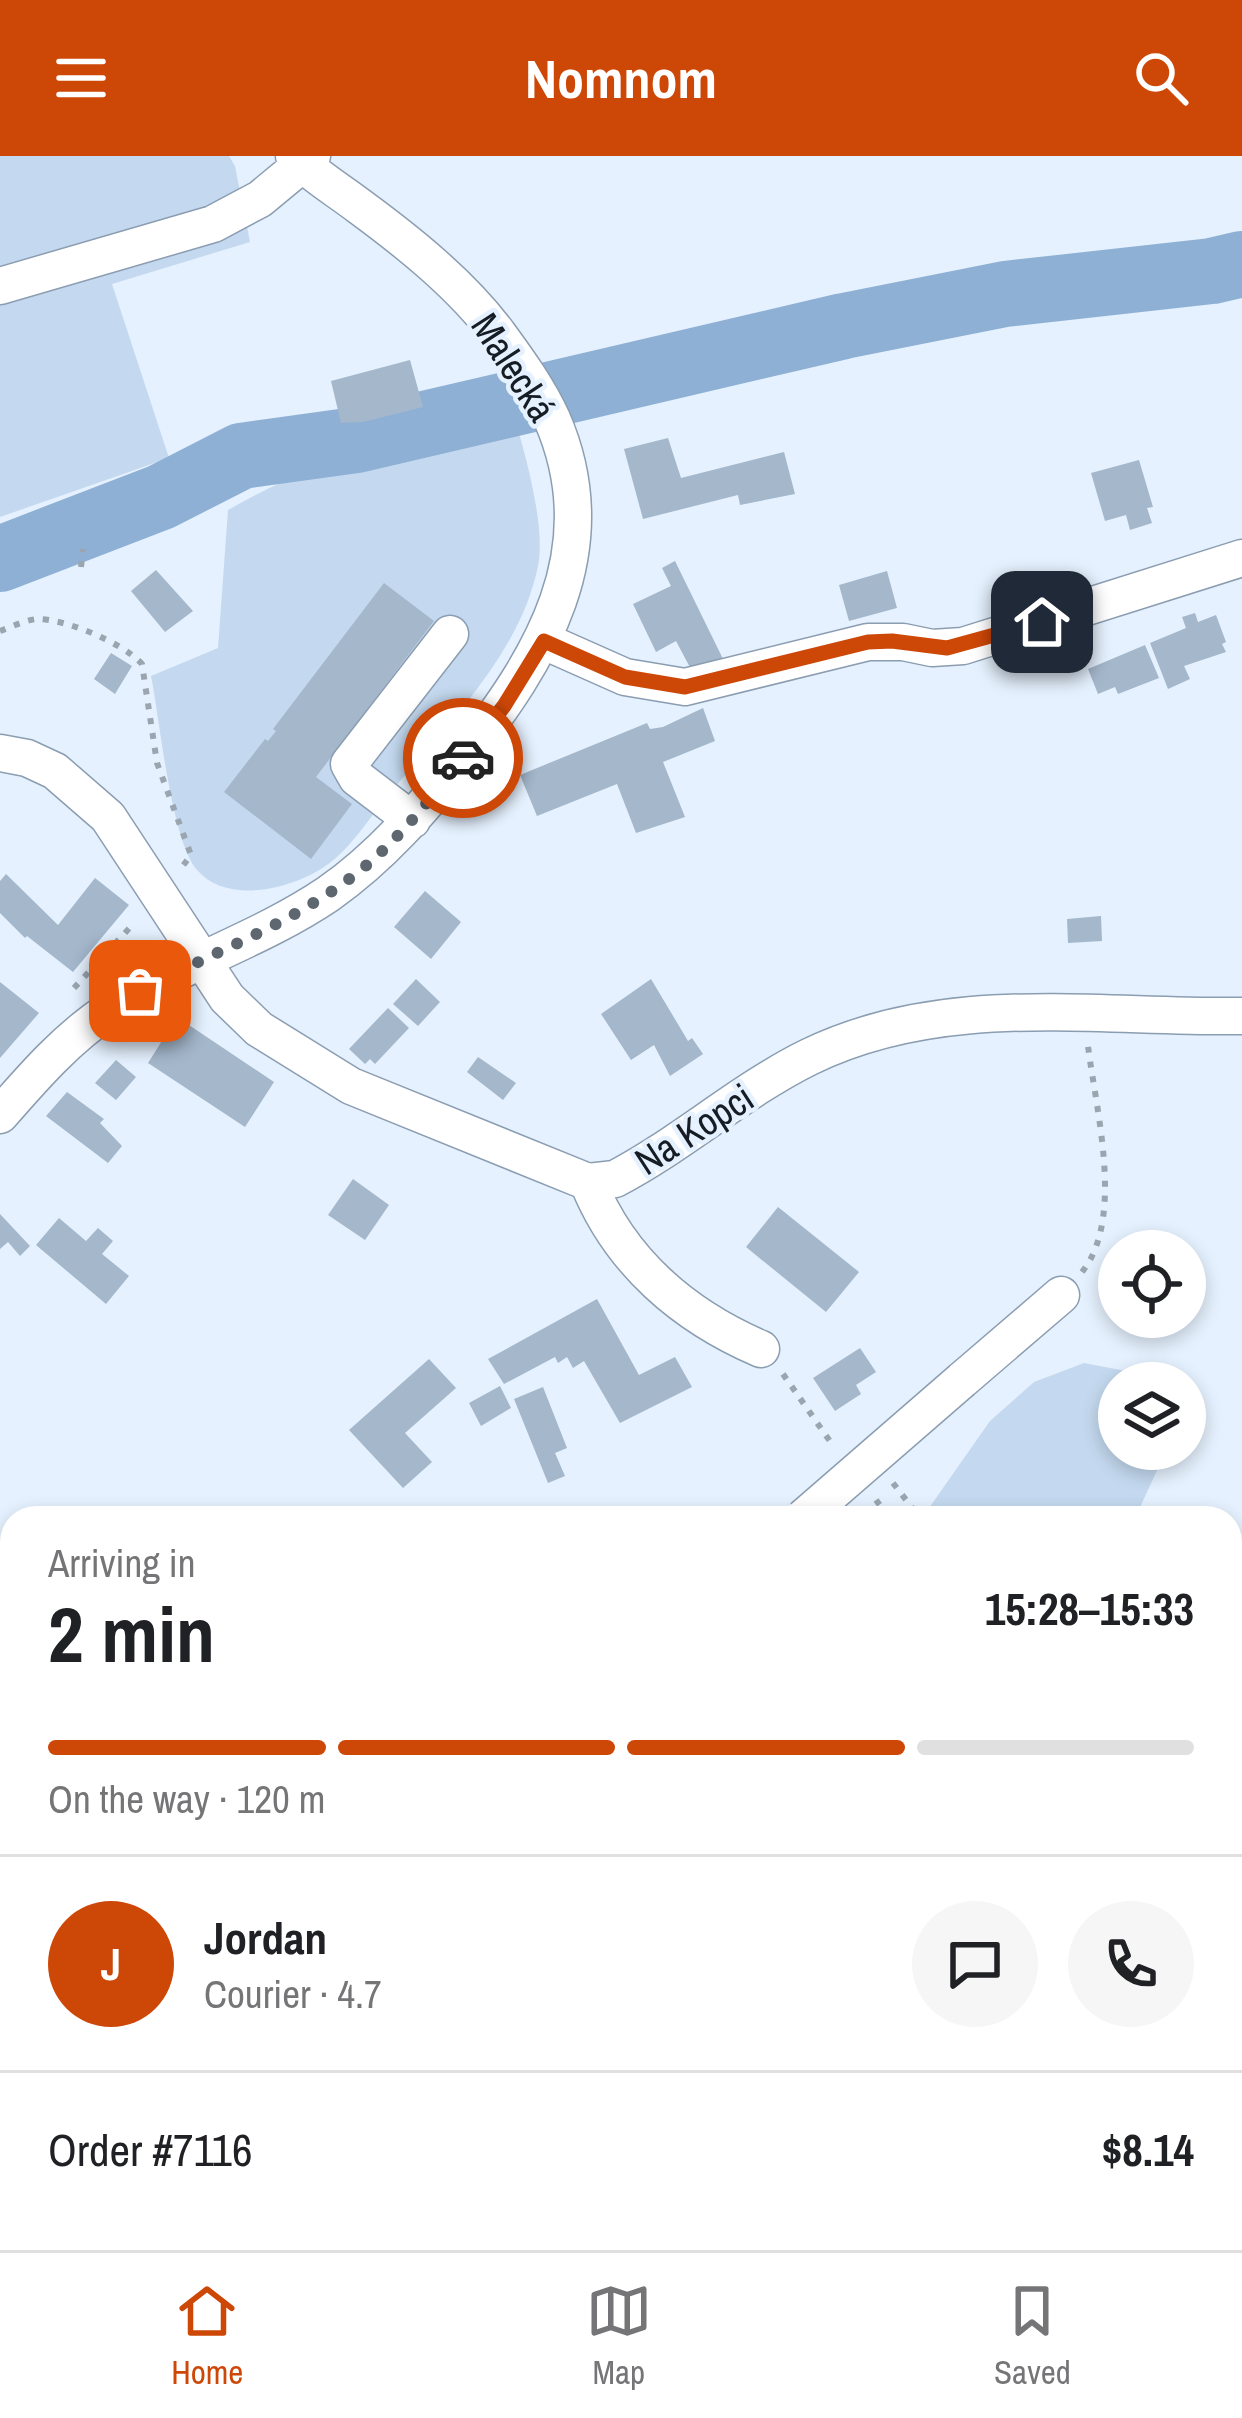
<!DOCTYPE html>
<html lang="en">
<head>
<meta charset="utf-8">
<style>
	body { margin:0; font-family:"Archivo Narrow",sans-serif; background:#f6f6f6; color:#202124; height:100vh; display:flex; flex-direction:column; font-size:45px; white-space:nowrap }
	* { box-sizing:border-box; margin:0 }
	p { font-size:39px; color:#757577 }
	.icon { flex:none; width:66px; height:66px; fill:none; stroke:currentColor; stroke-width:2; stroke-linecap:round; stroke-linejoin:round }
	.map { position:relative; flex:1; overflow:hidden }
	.drawer { position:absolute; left:0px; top:1350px; width:1242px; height:744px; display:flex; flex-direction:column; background:#fff; border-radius:36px 36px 0 0; box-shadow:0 6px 18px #0003 }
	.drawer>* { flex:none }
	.buttons { position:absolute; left:1098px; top:1074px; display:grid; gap:24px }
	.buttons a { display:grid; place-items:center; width:108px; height:108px; border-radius:50%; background:#fff; box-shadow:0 6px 18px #0003; font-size:60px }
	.pin { position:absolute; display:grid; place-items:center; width:102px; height:102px; color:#fff; margin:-51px; border-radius:24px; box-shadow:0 6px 18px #0006 }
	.courier { position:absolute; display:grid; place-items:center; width:120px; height:120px; margin:-60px; border:9px solid #cd4707; border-radius:50%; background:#fff; color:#222; box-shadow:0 3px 15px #0007 }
	.headline em { font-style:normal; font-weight:800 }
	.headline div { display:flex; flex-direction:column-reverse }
	.headline { display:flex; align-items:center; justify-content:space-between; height:204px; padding:0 48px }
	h1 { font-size:78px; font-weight:800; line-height:90px }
	.bar { display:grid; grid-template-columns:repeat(4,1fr); gap:18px 12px; align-content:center; height:144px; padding:0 48px }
	.bar i { height:15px; border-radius:9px; background:#e0e0e0 }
	.bar .selected { background:#cd4707 }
	.bar p { grid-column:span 4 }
	.line { display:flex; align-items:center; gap:30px; padding:0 48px; border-top:3px solid #e0e0e0 }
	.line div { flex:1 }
	.round { display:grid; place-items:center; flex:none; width:126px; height:126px; border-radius:63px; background:#f6f6f6 }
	header { display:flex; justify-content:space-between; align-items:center; height:156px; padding:0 48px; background:#cd4707; color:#fff; font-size:54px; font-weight:800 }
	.tabs { display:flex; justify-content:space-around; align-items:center; height:168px; border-top:3px solid #e0e0e0; background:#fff; font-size:33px; color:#757577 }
	.tabs a { display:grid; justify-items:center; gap:6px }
	.tabs .selected { color:#cd4707 }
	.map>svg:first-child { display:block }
</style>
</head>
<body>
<header><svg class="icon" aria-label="menu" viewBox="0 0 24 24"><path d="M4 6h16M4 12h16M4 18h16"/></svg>Nomnom<svg class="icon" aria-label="search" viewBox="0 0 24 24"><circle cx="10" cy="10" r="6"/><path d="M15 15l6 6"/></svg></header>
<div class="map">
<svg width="1242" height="2094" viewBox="0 0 1242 2094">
	<rect width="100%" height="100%" fill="#e5f1fe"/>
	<path fill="#c4d9ef" d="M0,0H229L235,10L250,86L112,128L169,302L0,361Z
		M514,259C525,298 546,370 538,410C520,499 446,569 390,637C370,661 350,694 324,711C291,733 227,749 197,714C171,684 160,564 151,520L218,492L228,354C316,302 415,281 514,259Z
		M1084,1207L1136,1217L1152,1227H1119V1293H1167L1135,1362H922L990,1265L1034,1226Z
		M1230,1736L1242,1745V2094H1163L1143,2082H1230Z"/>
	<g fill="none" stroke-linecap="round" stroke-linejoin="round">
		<path stroke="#8eb0d4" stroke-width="66" d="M0,403L161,341L241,300L356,284L844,170L1005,138L1212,115L1242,108"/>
	</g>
	<path fill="#a4b7cb" d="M410,204L423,251L363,266L341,267L331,225Z
		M668,282L681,322L784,296L795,338L740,349L738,339L643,363L624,293Z
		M1139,304L1153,351L1147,352L1152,367L1130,374L1126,359L1105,365L1091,317Z
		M675,405L724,505L694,519L676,485L656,496L633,448L671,430L662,412Z
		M156,414L193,455L165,476L131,435Z
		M887,415L897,452L849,465L839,429Z
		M384,427L434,465L316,621L352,648L311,703L224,636L265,583L268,585L276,575L273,573Z
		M1195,457L1198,466L1216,459L1226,486L1222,488L1226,496L1184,510L1190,523L1168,533L1150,487L1186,472L1182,461Z
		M1145,489L1159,522L1118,538L1115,531L1098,538L1088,513Z
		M111,497L132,510L115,538L94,523Z
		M703,552L715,585L663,606L685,661L636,677L617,628L537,660L520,619L647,567L650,573L663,571Z
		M6,718L58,769L95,722L129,749L73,816L27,780L25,782L0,757V725Z
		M425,735L461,766L431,803L394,771Z
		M1101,760L1102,785L1068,787L1067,763Z
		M416,823L440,846L418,870L393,848Z
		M651,823L688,885L692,882L703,898L670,920L654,889L631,904L601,858Z
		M0,826L39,857L0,902Z
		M388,852L409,872L375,908L370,903L365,908L349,893Z
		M177,861L274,926L245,971L148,907Z
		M478,901L516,927L503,944L467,916Z
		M116,904L136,921L116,944L95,927Z
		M67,936L104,963L100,967L122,990L108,1007L46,960Z
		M353,1023L389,1049L365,1084L328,1059Z
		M778,1051L859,1116L826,1156L746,1091Z
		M0,1058L30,1090L20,1100L8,1086L0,1093Z
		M59,1062L86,1085L98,1072L113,1085L102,1098L129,1120L106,1148L36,1089Z
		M597,1143L639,1219L675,1201L692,1231L620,1267L584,1205L573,1212L567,1201L558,1207L555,1201L504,1228L488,1203Z
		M860,1192L876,1216L856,1229L861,1238L835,1255L813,1222Z
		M429,1203L456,1232L405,1277L432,1306L403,1332L349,1274Z
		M500,1230L511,1252L481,1270L469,1247Z
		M543,1231L567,1292L555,1297L565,1320L548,1327L514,1243Z
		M10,1425L12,1462L0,1469V1432Z
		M2,1869L12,1875V1982L0,1975Z
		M1239,1871L1242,1874V1933L1230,1947V1881Z"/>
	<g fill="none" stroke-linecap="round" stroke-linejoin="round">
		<defs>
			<path id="minor" d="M0,130L213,68L260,43L312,0
				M544,485L625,521L685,531L868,486H903L932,492L963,490L1242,402
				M0,597L27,602L55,615L108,661L227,842L259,873L351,930L588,1026L615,1023C682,988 740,935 809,901C944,835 1097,862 1242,860
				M412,664L357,622L349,608L450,478
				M0,959C34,920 68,881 111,853C180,808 260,784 328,738C381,701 422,653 462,603C541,504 609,394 552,263C539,234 518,205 499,179C462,129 408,86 359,50C338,34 313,19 294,0
				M588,1026C620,1106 684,1160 761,1193
				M962,1224L1061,1139
				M538,2082L544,2094
				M123,2094L127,2082
				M444,2094L454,2082"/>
		</defs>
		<use href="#minor" stroke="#8b9db1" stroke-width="39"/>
		<path stroke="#9ba5b0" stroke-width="6" stroke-dasharray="6 9" stroke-linecap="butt" d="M81,411L83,393
			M0,475C11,471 25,464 37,463C66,463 123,487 142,508L157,607L191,699L182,711
			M74,832L135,766
			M1082,1116C1125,1062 1096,955 1088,890
			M783,1218L834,1291
			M893,1327L920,1362
			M876,1344L889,1362
			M1230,1806L1242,1812"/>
		<use href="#minor" stroke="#fff" stroke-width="36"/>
		<defs>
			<path id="minor-bridge" d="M803,1362L962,1224"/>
		</defs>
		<use href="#minor-bridge" stroke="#8b9db1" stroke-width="39" stroke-linecap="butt"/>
		<use href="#minor-bridge" stroke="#fff" stroke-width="36"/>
	</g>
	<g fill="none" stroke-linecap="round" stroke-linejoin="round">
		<path stroke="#5e6770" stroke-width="12" stroke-dasharray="0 21.6" d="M140,835C215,795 295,767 362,713C401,681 432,641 463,602"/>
		<path stroke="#cd4707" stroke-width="15" d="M463,602L504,550L544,485L625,521L685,531L868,486L892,485L947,492L1042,466"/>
	</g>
	<g text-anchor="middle" stroke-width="9" stroke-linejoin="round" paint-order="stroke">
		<g font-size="39" fill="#151c24" stroke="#e5f1fe">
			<text transform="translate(514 211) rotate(57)" y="14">Malecká</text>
			<text transform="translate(694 973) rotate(-33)" y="14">Na Kopci</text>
		</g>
	</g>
</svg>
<div class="buttons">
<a><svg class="icon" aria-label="locate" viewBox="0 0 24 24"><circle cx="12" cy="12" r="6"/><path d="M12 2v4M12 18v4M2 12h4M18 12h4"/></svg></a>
<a><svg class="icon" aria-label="layers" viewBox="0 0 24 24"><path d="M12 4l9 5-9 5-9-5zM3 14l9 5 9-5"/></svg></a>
</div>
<div class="pin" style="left:140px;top:835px;background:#ea580c"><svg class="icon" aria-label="bag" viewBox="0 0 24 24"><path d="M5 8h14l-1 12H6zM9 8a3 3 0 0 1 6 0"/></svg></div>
<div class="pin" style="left:1042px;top:466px;background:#1f2937"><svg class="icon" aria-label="home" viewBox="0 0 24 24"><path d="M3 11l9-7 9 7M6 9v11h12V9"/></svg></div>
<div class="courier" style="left:463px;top:602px"><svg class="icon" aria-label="car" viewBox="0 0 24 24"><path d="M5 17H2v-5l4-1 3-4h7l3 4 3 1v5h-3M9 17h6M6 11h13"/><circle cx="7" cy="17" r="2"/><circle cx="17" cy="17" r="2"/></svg></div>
<section class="drawer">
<div class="headline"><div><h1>2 min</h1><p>Arriving in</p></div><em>15:28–15:33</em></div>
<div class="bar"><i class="selected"></i><i class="selected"></i><i class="selected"></i><i></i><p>On the way · 120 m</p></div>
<div class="line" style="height:216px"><b class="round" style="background:#cd4707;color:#fff">J</b><div><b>Jordan</b><p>Courier · 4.7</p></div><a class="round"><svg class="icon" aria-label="chat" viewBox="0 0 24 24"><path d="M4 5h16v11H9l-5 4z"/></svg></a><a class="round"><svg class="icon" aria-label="phone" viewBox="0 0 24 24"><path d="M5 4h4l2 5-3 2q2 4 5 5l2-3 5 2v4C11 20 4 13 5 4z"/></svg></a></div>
<div class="line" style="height:156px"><div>Order #7116</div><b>$8.14</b></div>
</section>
</div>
<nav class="tabs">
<a class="selected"><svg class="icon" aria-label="home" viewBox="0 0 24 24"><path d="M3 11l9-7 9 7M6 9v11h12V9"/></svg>Home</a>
<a><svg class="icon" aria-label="map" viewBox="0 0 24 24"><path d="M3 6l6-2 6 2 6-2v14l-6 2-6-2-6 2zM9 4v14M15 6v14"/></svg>Map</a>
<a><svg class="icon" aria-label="saved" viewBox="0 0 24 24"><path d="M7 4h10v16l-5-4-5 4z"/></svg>Saved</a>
</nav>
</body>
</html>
